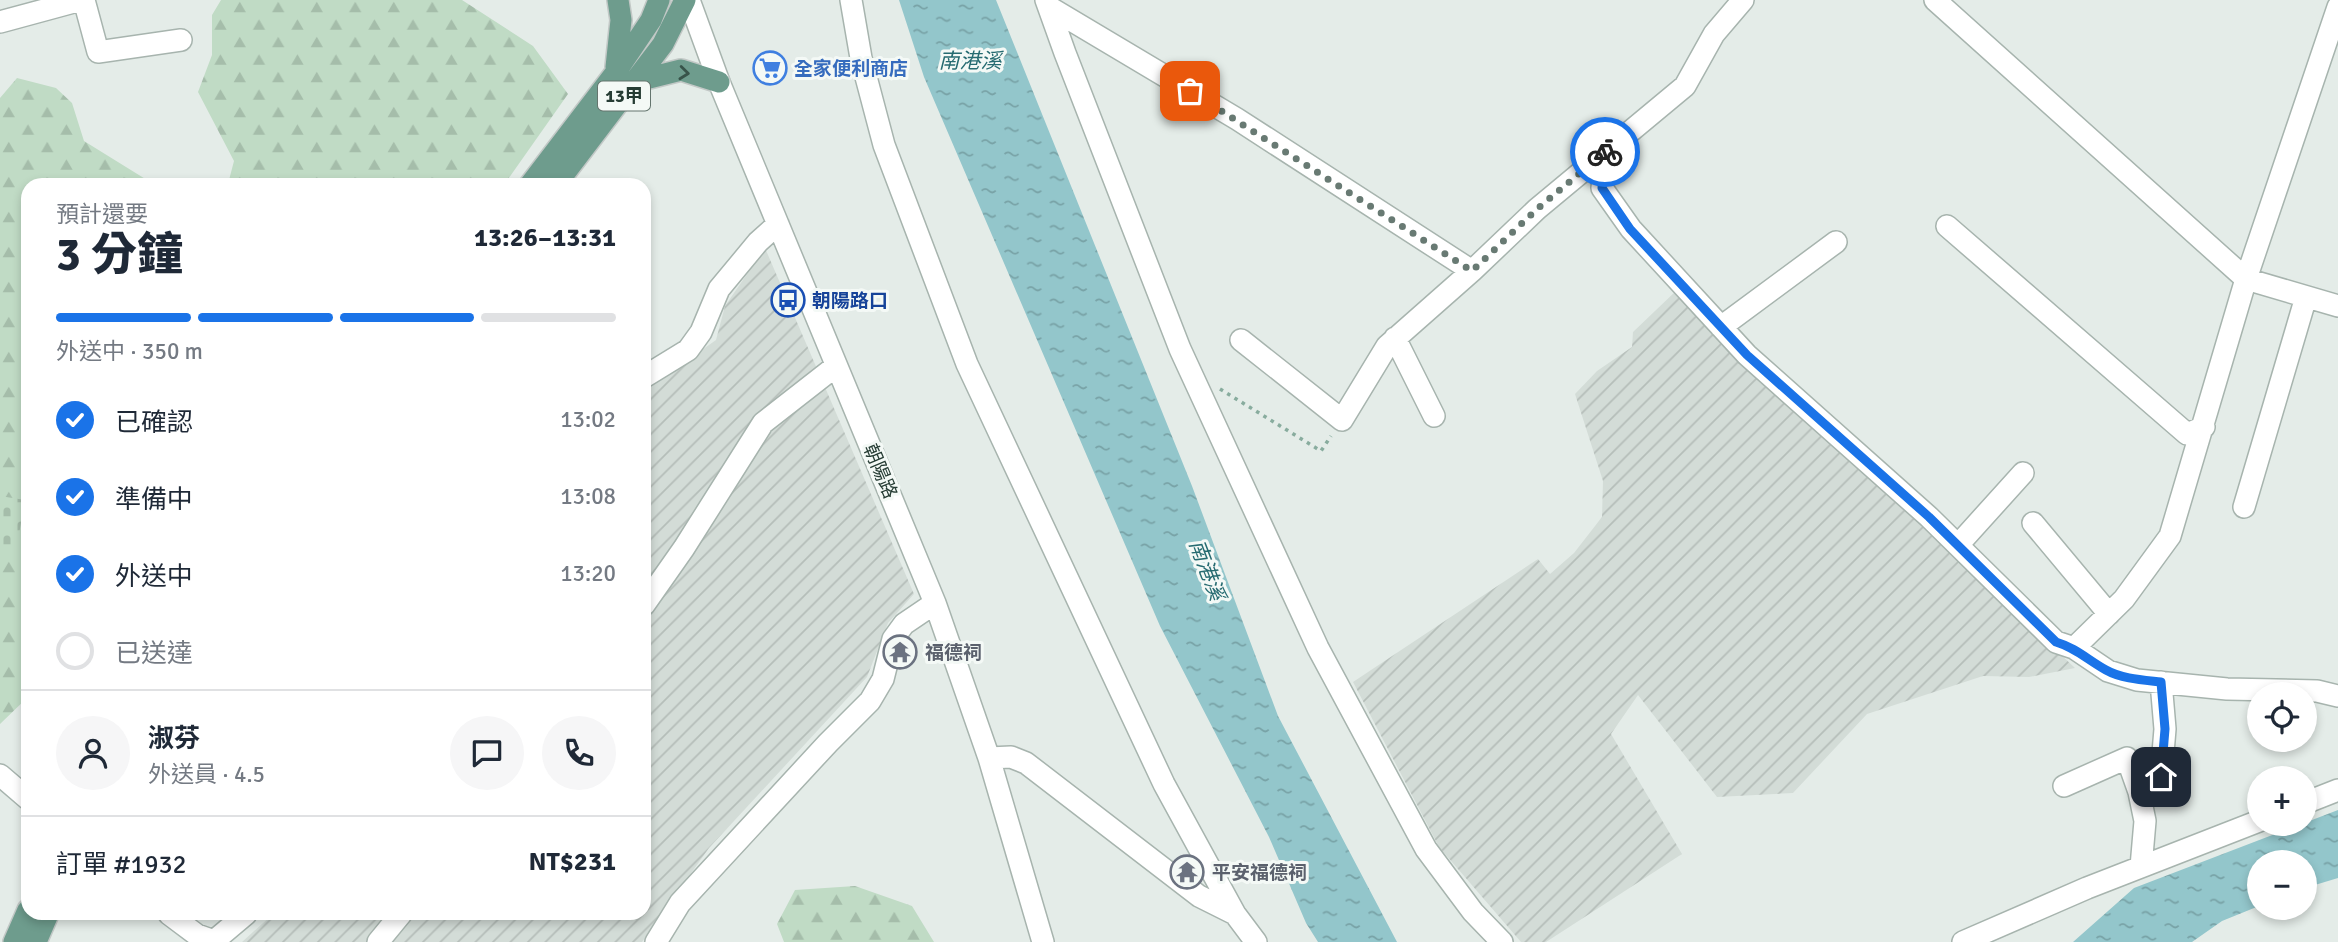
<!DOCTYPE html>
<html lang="zh-TW">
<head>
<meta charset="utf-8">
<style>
	body { margin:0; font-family:Signika,"Noto Sans TC",sans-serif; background:#f6f6f7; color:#1f2937; height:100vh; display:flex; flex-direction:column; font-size:26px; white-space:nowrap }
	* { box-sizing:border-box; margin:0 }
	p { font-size:23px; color:#747a83 }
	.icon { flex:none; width:38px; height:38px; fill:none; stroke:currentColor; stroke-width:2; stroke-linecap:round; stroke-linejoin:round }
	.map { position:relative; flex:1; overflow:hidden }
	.side { position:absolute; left:21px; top:178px; width:630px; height:742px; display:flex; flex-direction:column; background:#fff; border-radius:21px; box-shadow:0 4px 10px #0003 }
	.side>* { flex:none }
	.fabs { position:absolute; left:2247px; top:682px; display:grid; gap:14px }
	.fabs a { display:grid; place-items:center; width:70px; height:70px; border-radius:50%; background:#fff; box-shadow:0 4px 10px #0003; font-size:35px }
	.pin { position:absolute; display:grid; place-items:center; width:60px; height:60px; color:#fff; margin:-30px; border-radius:14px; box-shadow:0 4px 10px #0006 }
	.courier { position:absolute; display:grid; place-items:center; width:70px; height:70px; margin:-35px; border:5px solid #1a73e8; border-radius:50%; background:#fff; color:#222; box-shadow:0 2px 9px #0007 }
	.overview em { font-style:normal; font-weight:800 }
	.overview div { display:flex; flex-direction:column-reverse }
	.overview { display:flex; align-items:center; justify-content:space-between; height:119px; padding:0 35px }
	h1 { font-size:46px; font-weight:800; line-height:52px }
	.bar { display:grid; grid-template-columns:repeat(4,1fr); gap:10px 7px; align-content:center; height:84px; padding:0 35px }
	.bar i { height:9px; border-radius:5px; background:#e0e1e3 }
	.bar .selected { background:#1a73e8 }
	.bar p { grid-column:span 4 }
	.line { display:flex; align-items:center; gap:18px; padding:0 35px; border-top:2px solid #e0e1e3 }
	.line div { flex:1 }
	.round { display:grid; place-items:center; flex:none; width:74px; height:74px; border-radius:37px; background:#f6f6f7 }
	ol { padding:0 35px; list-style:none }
	li { display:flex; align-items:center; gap:21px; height:77px }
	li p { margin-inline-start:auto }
	li .icon { padding:7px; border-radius:50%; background:#1a73e8; color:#fff; stroke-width:4 }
	li:last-child { color:#747a83 }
	li i { width:38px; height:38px; border:4px solid #e0e1e3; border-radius:50% }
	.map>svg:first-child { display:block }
</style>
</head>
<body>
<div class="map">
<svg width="2338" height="942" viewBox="0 0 2338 942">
	<defs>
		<pattern id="industrial-furrows" width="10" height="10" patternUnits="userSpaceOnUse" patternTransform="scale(1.75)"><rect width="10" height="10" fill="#d3dcd7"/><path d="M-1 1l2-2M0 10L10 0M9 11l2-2" fill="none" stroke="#b5beb9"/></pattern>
		<pattern id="forest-firs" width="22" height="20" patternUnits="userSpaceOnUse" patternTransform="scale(1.75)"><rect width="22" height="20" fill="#c0dbc5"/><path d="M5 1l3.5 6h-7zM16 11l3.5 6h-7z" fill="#a5bdaa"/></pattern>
		<pattern id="cemetery-stones" width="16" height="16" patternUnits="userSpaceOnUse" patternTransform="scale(1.75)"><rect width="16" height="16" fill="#c0dbc5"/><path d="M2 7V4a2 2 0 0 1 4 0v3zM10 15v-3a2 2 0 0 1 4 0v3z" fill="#a5bdaa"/></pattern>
		<pattern id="water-ripples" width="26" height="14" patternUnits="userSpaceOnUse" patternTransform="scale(1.75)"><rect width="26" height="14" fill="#93c6cb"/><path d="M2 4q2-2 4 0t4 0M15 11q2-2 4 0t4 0" fill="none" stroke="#78a2a6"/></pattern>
	</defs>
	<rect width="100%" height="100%" fill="#e4ece8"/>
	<path fill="url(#industrial-furrows)" d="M765,248L914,594L888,623L867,677L709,848L642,942H242L273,914H644V391L716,340L725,306Z
		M1678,289L1823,431L2075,668L2029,677L1983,676L1867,714L1793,793L1717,797L1638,695L1611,734L1682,854L1546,942H1521L1439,847L1353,682L1538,559L1550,574L1574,553L1602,517L1603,481L1575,394L1597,371L1632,347L1633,332Z"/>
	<path fill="url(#forest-firs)" d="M221,0H462L533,46L568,94L504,185H214L229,180L234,161L198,92L212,55V15Z
		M17,78L56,88L72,103L84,141L147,180L165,185L28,186V697L0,724V98Z
		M855,886L912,906L934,942H784L777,924L795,890Z"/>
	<path fill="url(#cemetery-stones)" d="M0,496L25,500L15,557L0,561Z"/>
	<path fill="url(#water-ripples)" d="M899,0H996L1192,486L1278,716L1397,942H1318L1306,923L1269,837L1160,626L924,77Z
		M2338,810V878L2305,888V863H2259V906L2222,921L2192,942H2073L2134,888Z"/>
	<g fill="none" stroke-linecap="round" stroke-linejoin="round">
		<defs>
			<path id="minor" d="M84,0L98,52L181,40
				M689,0L719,82L935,603L989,758L1043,942
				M851,0L861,58L884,145L967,364L1164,784L1235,914L1256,942
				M1046,0L1065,53L1180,349L1318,648L1426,849L1473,912L1502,942
				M1935,0L2246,279L2338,306
				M1049,7L1237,119L1472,271L1537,209L1685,86L1714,34L1743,0
				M0,22L81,0
				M1606,152L1602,188L1631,229L1747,355L1929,517L2056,642L2074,648L2108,671L2137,680L2227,689L2317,691L2338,696
				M1947,226L2187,434L2204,427
				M1721,327L1836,242
				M1395,338L1434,416
				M1241,340L1342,420L1387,346L1472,271
				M644,377L688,350L701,332L719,289L758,242L778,224
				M2244,507L2306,297
				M2033,523L2109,614
				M1958,545L2023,473
				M644,605L684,548L763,423L836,366
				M2074,648L2124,599L2170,536L2246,279L2338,7
				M989,758L1011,757L1026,763L1199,896L1235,914
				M0,775L28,799
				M2064,786L2127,758L2139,792
				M2305,803L2338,790
				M2141,867L2145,821L2139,792L2161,777L2165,729L2161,682
				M169,914L197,935L214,941L246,914
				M378,942L401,914
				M656,942L680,903L828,743L870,701L883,679L893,639L904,624L935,603
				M1963,942L2087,888L2259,821"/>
			<path id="major" d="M616,67L621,20L618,0
				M649,78L681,70L719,82
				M529,186L616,72L651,20L659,0
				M555,186L663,44L685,0
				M14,942L28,910
				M36,942L48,914"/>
		</defs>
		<use href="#minor" stroke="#a7b4ae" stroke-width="24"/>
		<use href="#major" stroke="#c2c8c6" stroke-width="24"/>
		<path stroke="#88ac9e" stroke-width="3.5" stroke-dasharray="3.5 5" stroke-linecap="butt" d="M1220,389L1321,451L1331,436"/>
		<use href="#minor" stroke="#fff" stroke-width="21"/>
		<use href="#major" stroke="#6e9c8d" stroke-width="21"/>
	</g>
	<defs><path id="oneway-chevron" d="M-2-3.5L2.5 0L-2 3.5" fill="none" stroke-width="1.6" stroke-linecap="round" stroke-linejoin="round" transform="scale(1.75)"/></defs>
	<use stroke="#38544a" href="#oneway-chevron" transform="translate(684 73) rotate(6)"/>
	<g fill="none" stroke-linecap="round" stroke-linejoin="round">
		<path stroke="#687a73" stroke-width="7" stroke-dasharray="0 12.6" d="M1190,91L1472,271L1537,209L1605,152"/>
		<path stroke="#1a73e8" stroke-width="9" d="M1605,152L1602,188L1630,229L1747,355L1929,517L2056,642C2076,648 2088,660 2106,670C2122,679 2143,680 2161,682L2165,729L2161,777"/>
	</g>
	<defs>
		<symbol id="supermarket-ring" viewBox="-11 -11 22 22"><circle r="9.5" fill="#f4f9f6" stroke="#3f7fe0" stroke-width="1.5"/><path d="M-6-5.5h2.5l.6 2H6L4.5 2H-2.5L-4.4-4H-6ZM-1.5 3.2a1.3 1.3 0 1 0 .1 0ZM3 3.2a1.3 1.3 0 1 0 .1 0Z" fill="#3f7fe0"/></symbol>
		<symbol id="bus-ring" viewBox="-11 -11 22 22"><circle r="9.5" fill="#f4f9f6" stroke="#1a4fb4" stroke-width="1.5"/><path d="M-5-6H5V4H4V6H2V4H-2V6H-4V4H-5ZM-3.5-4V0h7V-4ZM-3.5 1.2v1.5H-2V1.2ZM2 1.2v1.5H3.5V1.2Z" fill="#1a4fb4"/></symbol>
		<symbol id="temple-ring" viewBox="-11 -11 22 22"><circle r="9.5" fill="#f4f9f6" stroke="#6b7280" stroke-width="1.5"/><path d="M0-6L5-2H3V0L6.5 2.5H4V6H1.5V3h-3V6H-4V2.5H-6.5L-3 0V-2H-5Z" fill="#6b7280"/></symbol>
	</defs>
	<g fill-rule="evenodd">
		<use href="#supermarket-ring" x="751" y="49" width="38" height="38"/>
		<use href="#bus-ring" x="769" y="281" width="38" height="38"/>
		<use href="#temple-ring" x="881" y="633" width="38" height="38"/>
		<use href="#temple-ring" x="1168" y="853" width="38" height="38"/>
	</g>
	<g text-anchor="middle" stroke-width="6" stroke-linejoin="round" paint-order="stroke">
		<rect fill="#f4f9f6" stroke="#64756e" stroke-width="2" x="598" y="81.5" width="52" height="29" rx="5"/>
		<g font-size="18" font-weight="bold" fill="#263c34">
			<text x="624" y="102">13甲</text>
		</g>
		<g font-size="19" font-weight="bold" fill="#366cbe" stroke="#f4f9f6" text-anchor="start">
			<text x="794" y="75">全家便利商店</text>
		</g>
		<g font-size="19" font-weight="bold" fill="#164399" stroke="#f4f9f6" text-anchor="start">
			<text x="812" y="307">朝陽路口</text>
		</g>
		<g font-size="19" fill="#263c34" stroke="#f4f9f6">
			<text transform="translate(881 471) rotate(67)" y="7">朝陽路</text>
		</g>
		<g font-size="19" font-weight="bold" fill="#5b616d" stroke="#f4f9f6" text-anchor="start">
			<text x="925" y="659">福德祠</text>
			<text x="1212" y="879">平安福德祠</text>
		</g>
		<g font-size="21" font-style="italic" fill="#266b71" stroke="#f4f9f6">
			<text x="970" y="68">南港溪</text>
			<text transform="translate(1207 570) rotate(69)" y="7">南港溪</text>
		</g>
	</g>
</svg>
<div class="fabs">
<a><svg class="icon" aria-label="locate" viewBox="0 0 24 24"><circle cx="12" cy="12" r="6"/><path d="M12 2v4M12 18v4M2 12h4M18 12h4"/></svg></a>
<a>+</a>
<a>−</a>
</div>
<div class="pin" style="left:1190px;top:91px;background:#ea580c"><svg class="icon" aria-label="bag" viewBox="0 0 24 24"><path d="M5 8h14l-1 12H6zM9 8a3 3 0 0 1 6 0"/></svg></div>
<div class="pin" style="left:2161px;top:777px;background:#1f2937"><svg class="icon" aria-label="home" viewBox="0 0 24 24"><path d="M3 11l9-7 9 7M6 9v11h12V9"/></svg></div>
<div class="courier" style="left:1605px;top:152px"><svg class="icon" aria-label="bike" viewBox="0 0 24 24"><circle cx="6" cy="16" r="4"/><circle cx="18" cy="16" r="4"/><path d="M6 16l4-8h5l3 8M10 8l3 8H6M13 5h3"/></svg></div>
<section class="side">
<div class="overview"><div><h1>3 分鐘</h1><p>預計還要</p></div><em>13:26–13:31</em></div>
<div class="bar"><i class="selected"></i><i class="selected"></i><i class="selected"></i><i></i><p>外送中 · 350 m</p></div>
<ol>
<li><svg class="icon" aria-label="check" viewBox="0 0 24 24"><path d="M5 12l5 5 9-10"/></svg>已確認<p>13:02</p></li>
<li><svg class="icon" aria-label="check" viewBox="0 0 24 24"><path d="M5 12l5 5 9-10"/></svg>準備中<p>13:08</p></li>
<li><svg class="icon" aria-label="check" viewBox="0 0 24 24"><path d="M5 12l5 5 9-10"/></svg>外送中<p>13:20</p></li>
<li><i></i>已送達</li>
</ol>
<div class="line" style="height:126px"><a class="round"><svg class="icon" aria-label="person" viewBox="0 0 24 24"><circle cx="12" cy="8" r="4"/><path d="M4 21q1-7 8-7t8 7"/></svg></a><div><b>淑芬</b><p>外送員 · 4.5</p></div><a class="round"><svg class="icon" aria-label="chat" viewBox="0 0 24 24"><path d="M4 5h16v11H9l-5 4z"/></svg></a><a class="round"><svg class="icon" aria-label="phone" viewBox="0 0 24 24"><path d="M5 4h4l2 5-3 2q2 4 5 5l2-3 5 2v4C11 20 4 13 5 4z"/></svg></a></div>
<div class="line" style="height:91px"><div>訂單 #1932</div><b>NT$231</b></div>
</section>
</div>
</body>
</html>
